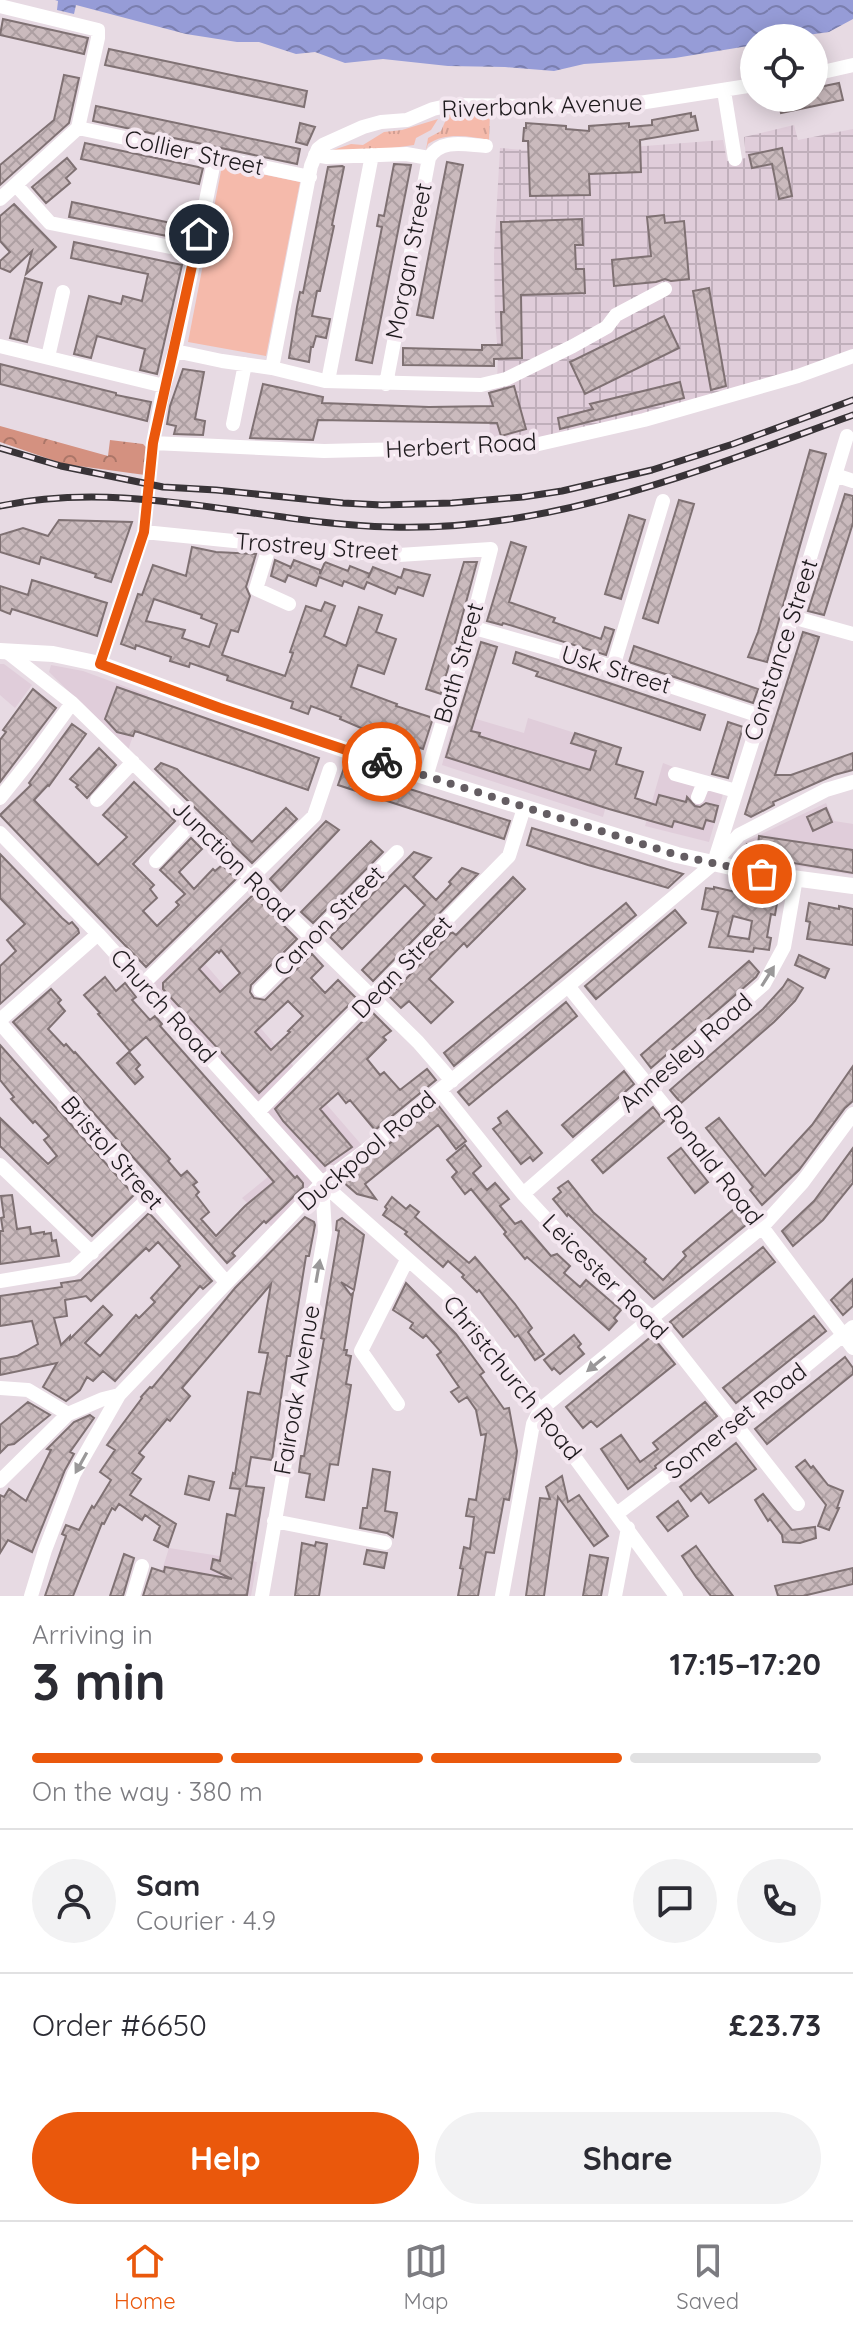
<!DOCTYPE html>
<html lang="en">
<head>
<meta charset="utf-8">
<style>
	body { margin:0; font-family:Quicksand,sans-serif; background:#f2f2f3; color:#2b2b33; height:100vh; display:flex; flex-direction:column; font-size:30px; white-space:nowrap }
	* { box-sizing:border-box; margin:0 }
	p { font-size:26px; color:#7c7c81 }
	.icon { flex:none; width:44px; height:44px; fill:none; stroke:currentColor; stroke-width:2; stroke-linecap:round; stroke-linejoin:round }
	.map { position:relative; height:1596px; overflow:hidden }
	.sheet { display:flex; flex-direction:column; background:#fff; flex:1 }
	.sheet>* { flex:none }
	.tools { position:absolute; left:740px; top:24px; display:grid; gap:16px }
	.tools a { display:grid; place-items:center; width:88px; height:88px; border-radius:50%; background:#fff; box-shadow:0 4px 20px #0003; font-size:40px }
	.pin { position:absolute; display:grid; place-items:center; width:68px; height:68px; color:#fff; margin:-34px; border:4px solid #fff; border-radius:50%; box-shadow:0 2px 8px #0007 }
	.courier { position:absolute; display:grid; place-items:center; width:80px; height:80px; margin:-40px; border:6px solid #ea580c; border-radius:50%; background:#fff; color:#222; box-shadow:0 2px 10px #0007 }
	.headline em { font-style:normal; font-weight:800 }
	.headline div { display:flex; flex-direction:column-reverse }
	.headline { display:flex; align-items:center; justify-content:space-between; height:136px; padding:0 32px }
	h1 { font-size:52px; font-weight:800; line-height:60px }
	.bar { display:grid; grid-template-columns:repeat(4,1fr); gap:12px 8px; align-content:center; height:96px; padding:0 32px }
	.bar i { height:10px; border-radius:6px; background:#e1e1e2 }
	.bar .active { background:#ea580c }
	.bar p { grid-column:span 4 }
	.line { display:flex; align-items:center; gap:20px; padding:0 32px; border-top:2px solid #e1e1e2 }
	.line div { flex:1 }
	.round { display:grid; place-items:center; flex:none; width:84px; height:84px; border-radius:42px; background:#f2f2f3 }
	.primary-button { display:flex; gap:16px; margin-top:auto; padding:16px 32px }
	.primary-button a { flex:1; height:92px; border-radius:48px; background:#ea580c; color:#fff; font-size:32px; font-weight:800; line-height:92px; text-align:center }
	.primary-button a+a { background:#f2f2f3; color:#2b2b33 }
	.menu { display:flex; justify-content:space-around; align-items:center; height:112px; border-top:2px solid #e1e1e2; background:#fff; font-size:22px; color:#7c7c81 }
	.menu a { display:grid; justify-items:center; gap:4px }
	.menu .active { color:#ea580c }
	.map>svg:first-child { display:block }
</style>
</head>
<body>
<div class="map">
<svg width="853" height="1596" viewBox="0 0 853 1596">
	<defs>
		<pattern id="industrial-grid" width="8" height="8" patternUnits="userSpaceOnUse" patternTransform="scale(2)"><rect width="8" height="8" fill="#e0cdda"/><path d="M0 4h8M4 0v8" fill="none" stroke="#c0afbb"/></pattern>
		<pattern id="grass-tufts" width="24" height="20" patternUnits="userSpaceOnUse" patternTransform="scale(2)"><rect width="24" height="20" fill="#f5baab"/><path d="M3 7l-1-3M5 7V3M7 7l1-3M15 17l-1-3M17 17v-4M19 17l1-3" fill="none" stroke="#d29f93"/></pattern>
		<pattern id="forest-crowns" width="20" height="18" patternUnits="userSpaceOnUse" patternTransform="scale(2)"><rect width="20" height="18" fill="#d49180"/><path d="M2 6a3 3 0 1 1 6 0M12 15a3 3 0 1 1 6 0" fill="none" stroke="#ab7668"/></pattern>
		<pattern id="water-waves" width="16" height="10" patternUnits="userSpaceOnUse" patternTransform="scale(2)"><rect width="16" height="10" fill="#969cd7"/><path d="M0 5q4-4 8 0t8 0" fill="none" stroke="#7a7eae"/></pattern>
		<pattern id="building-cross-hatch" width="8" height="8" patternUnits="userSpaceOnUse" patternTransform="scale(2)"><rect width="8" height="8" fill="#cababd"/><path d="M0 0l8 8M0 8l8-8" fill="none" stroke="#ad9fa2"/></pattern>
	</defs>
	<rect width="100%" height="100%" fill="#e7dae3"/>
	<path fill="#e0cdda" d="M0,664H4L32,685L15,708L0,695Z
		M51,665L83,671L148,695L128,750L49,672Z
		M456,713L524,733L528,718L622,748L603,817L442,765Z
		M663,763L725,787L709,842L645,826Z
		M826,803L834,821L853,824V875L742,857L745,842Z
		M187,943L366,1150L275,1230L242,1198L295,1155L143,984Z
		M169,1548L257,1562L251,1596H154Z"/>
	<path fill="url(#industrial-grid)" d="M794,125L798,140L853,129V356L644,420L490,448L489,393L497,382L498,355L495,319L494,254L500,148L537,151H580L723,140L727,161L746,158L744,137Z"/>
	<path fill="url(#grass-tufts)" d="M458,112L490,113L489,140C468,136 446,132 428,144L426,150L428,138L441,131L448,115Z
		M438,119L431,130L416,138L414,145L355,153L333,150L351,144L363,145L384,132L402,130Z"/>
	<path fill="url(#forest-crowns)" d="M0,426L108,456L110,440L143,444L146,447L145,475L64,464L0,442Z"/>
	<path fill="#f5baab" d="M222,166L300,182L266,356L188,342Z"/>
	<path fill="url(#water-waves)" d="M55,0H853V19L829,32L786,38H754V45L748,46L675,58L584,64L554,71L505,67L448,66L383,59L345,63L315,52L296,54L259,42H237L186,34L76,5L74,14L57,10L58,1Z"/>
	<path fill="url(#building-cross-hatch)" stroke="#7f7173" stroke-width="2" fill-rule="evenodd" d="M3,19L88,38L84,54L0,35Z
		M109,49L307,91L304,107L105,65Z
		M64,75L79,78L69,123L0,185V165L54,120Z
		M839,83L843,100L781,113L778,98H814V88Z
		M96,106L300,149L297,164L93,121Z
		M691,113V117L695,116L698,130L640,140L641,172L589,174L590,195L530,196L528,141H523L524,128H526V123L566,126V129L589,131V126L629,123V127L652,125V120Z
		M300,123L315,127L307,145L296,142Z
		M85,143L203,168L199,184L81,159Z
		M782,148L792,196L779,199L772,164L752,168L749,155Z
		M67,158L76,169L66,178L70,183L46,203L32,187Z
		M447,162L463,165L433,318L417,315Z
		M394,164L411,165L372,363L356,360L382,227L377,226L379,215L384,216Z
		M342,166L344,167L332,225L334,226L320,291H317L312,316L330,319L326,338L316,336L313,347H311L309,362L289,358L297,307L300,292L303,293L328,167Z
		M72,202L190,227L188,240L69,217Z
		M14,204L56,247L26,274L32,251L10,272L0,268V261L10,252L0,241V216Z
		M664,215L665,223L684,221L689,279L671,281L665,279L656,282L614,286L612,260L651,256L647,217Z
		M582,219L583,245H575L576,269H584L585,293L521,295L522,358L494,359V366L403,365V348L482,350V345H502L501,312H504L501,222Z
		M74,242L182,265L157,374L140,370L145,349L97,336L91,358L74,354L89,296L121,304L123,296L142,301L148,274L71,258Z
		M25,278L42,283L27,342L10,338Z
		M709,288L726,386L711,390L693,291Z
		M664,316L679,348L585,394L570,362Z
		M0,364L116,393V395L151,402L147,421L0,384Z
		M183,369L204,372L195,419L205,421L203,435L174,434L176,426L167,424L170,406Z
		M680,382L684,398L560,429L558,418L593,409L590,404Z
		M263,384L323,397L322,403L429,407L493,406L489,393L514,386L526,429L501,436L497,423L318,420L313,440L250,438Z
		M810,450L826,454L767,662L748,657L758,632Z
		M845,494L853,496V523L824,615L808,611Z
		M679,500L694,504L658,623L643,618Z
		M629,515L645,520L621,599L605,594Z
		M59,520L132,522L111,582L95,577L96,574L41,557L39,564L0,552V535L23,528L48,536Z
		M511,542L526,547L509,602L555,618L553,622L601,639L605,627L614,630L606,655L503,623L502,625L487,621Z
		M192,547L216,552L256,554L246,587L250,596L238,632L231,630L222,655L285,676L293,653L290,652L306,606L321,611L325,602L335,606L324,636L346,646L359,607L382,615L376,632L396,639L384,674L358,665L351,687L397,704L396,706L433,718L423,749L368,731L340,719L341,717L311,706L308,714L291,708L293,702L227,680L228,676L190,663L189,667L170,661L171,657L136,645L135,649L121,644L138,594L142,595L153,565L186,576ZM154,599L202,615L201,618L217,624L209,647L182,638L185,630L146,621Z
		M275,560L291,567L290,569L294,560L320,570V574L325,562L348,571L350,566L370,574L368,578L373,567L401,578L404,569L430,575L423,596L398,587L395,594L367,582L364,589L344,581L342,586L319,577L316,586L288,575L285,582L271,576Z
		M464,562H477L441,694L426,689Z
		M32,580L107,603L97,636L12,609L10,614L0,610V586L28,595Z
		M803,632L819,637L775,775H791L853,753V770L834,775L773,802L774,805L751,817L745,814Z
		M481,642L497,647L471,731L480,733L479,736L504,744L590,770L596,751L571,743L575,733L621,748L616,764L643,772L635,798L656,805L659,795L686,802L687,797L695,806L700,807L706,803L718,806L714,822L706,820L703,829L674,821L672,827L609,809L446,757Z
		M634,646L758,689L753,703L629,662Z
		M516,652L705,715L700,730L536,676L538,672L513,663Z
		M117,687L319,758L308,790L135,731L133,736L117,732L105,719Z
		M33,689L56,708L0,782V740L6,732L3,730Z
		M728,722L743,727L728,778L712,774Z
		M72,724L86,734L49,786L48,785L34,800L98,865L127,837L103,815L134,782L175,821L133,864L154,885L150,889L157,898L143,911L157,926L179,905L176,902L185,894L160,870L191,838L202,849L179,872L194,889L213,869L215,871L222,865L236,879L146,967L0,815L31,785L29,783Z
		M99,748L116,765L87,798L76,787L78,785L70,779Z
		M161,763L177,769L252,842L286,808L297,819L252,863L155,769Z
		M344,768L510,821L504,839L338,785Z
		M826,808L832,822L813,831L807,817Z
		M326,821L339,830L281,891L270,879Z
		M532,828L624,856L683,874L668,888L588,865L527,845Z
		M759,836L853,850V873L745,855L747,844L758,845Z
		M371,841L383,852L313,923L301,912Z
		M414,852L431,858L413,877L436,900L451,884L449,882L462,868L478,874L373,981L362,970L425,905L405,885L342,949L330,937Z
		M0,854L62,918L69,924L72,922L78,929L79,933L0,1004V966L16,951L7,940L25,924L0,898Z
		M513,877L525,889L467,947L464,943L429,979L453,1002L431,1023L409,1001L401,1008L389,996L452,932L456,935Z
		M714,887L753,896V893L778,897L775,915L771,914L767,937L771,938L769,950L754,948L753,952L709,947L718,912L702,909L706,888L714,889ZM733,916L752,921L749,939L728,936Z
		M253,895L297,939L251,985L250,992L254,998L265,1000L312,954L323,966L311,978L325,993L338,980L356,998L259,1093L163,989V983ZM221,950L240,973L220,992L199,969L217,951L219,953ZM288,1001L303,1016L288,1031L290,1032L271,1050L255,1032Z
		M626,903L636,915L454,1066L444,1053Z
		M809,903L839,909V906L853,909V945L807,939L810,922L806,921Z
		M675,910L686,923L596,999L585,986Z
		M799,955L829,969L825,978L795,965Z
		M749,961L759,972L756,977L651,1068L641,1055Z
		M105,977L116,991L125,983L136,997L132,1000L150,1020L155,1016L162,1024L160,1026L253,1131L295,1178L297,1176L303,1183V1187L283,1207L266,1223L264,1221L232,1253L235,1256L227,1263L13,1022L51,989L61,1000L58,1003L65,1011L48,1029L64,1046L66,1044L74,1053L75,1052L170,1159L168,1161L181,1176L187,1171L197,1182L193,1185L199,1192L196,1195L209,1212L201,1219L216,1236L245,1206L274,1182L146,1037L130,1051L98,1014L100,1013L84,995Z
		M788,979L803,988L795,1001L774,1022L681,1103L670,1090L763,1009L783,987Z
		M566,1002L577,1016L469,1105L458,1092Z
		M372,1012L391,1031L383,1037L386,1040L367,1059L380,1075L384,1072L400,1090L427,1069L436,1080L375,1130L350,1100L346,1103L338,1093L320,1109L352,1147L325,1166L283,1121L275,1109Z
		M0,1045L134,1195L92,1236L0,1146V1118L48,1164L57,1156L44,1140L49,1136L35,1121L33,1123L11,1099L14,1097L0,1080Z
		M129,1052L140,1065L136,1069L143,1077L135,1084L117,1063Z
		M853,1066V1101L845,1108L799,1170L762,1205L750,1190L753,1187L706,1128L719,1118L765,1176L812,1125Z
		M624,1071L634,1084L573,1137L562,1125Z
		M438,1105L466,1141L456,1149L438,1125L365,1184L376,1199L357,1194L342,1181Z
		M653,1107L664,1121L603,1173L592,1160Z
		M507,1111L542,1153L533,1161L530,1157L521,1164L493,1129L501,1123L498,1118Z
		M465,1145L481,1166L473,1173L487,1190L495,1183L509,1199L500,1206L515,1224L521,1221L551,1256L557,1254L570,1266L564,1273L580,1287L586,1280L621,1310L614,1318L617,1321L609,1330L527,1257L525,1259L504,1234L506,1232L471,1189L465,1194L452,1177L457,1172L447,1160Z
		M681,1148L708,1182L695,1193L668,1158Z
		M853,1148V1183L823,1220L793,1246L782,1231L814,1201Z
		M568,1181L593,1212L646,1259L644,1262L663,1280L686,1256L683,1252L734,1209L747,1224L654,1299L568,1214L567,1216L553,1199L561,1192L558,1188Z
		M12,1195L17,1229L30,1227L31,1234L44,1232V1234L51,1233L52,1241L56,1240L59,1256L0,1264V1231H3L1,1218L4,1217L1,1196Z
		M392,1197L406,1209L410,1205L419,1212L415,1217L469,1263L475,1257L515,1304L532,1328L528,1332L544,1354L535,1360L518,1335L515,1337L479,1290L477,1292L462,1277L464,1275L448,1261L443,1267L405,1234L407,1232L383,1215L387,1209L385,1207Z
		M149,1213L212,1281L203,1289L200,1286L115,1381L103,1371L93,1381L87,1377L80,1390L66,1401L43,1387L57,1363L0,1375V1359L17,1356L38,1344L32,1321L0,1326V1296L62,1287L61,1283L81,1280ZM158,1242L180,1266L151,1298L155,1302L139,1318L136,1315L100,1356L85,1343L112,1315L103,1306L70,1339V1336L61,1345L54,1318L67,1316L65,1300L86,1296L91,1301L146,1248L149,1251Z
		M305,1217L314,1222L315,1225L309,1256H306L290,1356H287L272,1460L251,1457L246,1486L264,1488L247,1595L143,1596L152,1568L164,1572L165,1567L232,1579L211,1569L213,1559L220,1561L227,1514L235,1516L240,1489L230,1488L233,1473L235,1474L248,1392L260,1394L268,1353L259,1352L271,1284L182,1388L190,1396L170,1421L167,1419L139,1453L144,1457L132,1473L141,1479L130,1495L176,1524L168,1547L154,1540L160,1526L145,1515L142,1520L119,1504L115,1510L112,1508L104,1524L102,1523L73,1596H45L66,1536L62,1534L66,1525L79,1530L92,1506L94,1508L111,1480L100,1472L115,1450L107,1445L142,1398L141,1397L150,1387L152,1388L235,1288Z
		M342,1218L364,1235L354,1290L341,1282L351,1295L353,1293L344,1350H347L346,1355L351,1356L346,1384L351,1385L338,1465L330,1464L324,1500L306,1497L310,1474L299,1472L301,1456H304L324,1339L321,1338L339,1231L336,1230L337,1221Z
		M763,1247L775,1262L683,1337L670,1322Z
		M853,1279V1306L843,1315L831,1300Z
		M406,1283L456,1334L484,1372L480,1375L504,1409L509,1408L517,1451L516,1459L509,1500L504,1499L494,1553L486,1552L478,1596H458L463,1569L460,1568L464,1547L470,1549L474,1517L466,1516L469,1499L476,1500L486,1434L481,1435L476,1410L467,1397L459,1402L451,1392L459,1387L437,1355L441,1352L426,1335L423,1338L410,1328L413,1323L393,1310Z
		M814,1316L826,1331L736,1403L723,1388Z
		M574,1335L581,1344L578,1347L584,1354L560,1374L554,1368L552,1370L544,1360Z
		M652,1336L675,1364L597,1427L591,1421L583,1428L566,1407Z
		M845,1357L853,1368V1374L767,1444L755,1429Z
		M28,1402L50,1415L14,1444L8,1445L0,1453V1425Z
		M705,1402L717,1416L655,1466L656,1468L628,1489L601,1449L621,1435L640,1462L658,1449L653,1443Z
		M90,1415L94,1418L70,1452L74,1454L65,1470L32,1552L8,1540L0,1553V1495L4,1497L9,1489L26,1501L51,1450L47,1449L74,1422Z
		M736,1443L756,1469L709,1503L701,1493L691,1501L680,1487Z
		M805,1460L811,1468L813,1466L828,1485L843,1491L837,1508H839L829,1530L818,1526L826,1505L796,1467Z
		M373,1469L390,1472L385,1511L397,1513L393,1537L387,1533L360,1528L363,1508H367Z
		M189,1476L214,1482L209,1500L185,1494Z
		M562,1476L568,1502L579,1495L608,1536L594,1546L558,1497L544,1596H526L540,1498L550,1499L546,1487Z
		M763,1494L792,1530L815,1527L816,1538L800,1543L783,1542L782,1535L770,1519L768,1521L755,1500Z
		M678,1501L688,1516L668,1531L657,1517Z
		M316,1542L327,1544L319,1596H295L302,1543L315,1546Z
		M696,1546L712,1568L733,1596H711L696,1577L682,1556Z
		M367,1550L387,1553L384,1568L364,1564Z
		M124,1554L134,1558L123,1596H110Z
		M590,1555L608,1558L601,1596H583Z
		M853,1568V1584L803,1596H778L775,1586Z"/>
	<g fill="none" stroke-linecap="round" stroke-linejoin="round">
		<path stroke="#fff" stroke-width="14" d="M0,6L98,30V38L78,128L0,199
			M814,74L853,65
			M724,91L735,159
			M78,128L310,177
			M315,155L327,157L406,154L429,158
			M16,185L50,223L196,252
			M0,346L164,386
			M175,351L222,361L272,368L325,381L481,385L506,379L573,346L607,327L616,315L665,289
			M48,357L63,292
			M272,368L311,166L318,149L323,145L363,127L381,122L407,120L433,109L451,105L614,107L754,85
			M328,381L372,155
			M386,384L429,158C441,138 466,145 486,146
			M233,424L245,364
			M153,443L324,451L530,446L644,420L798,376L853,356
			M835,475L853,481
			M144,532L334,551L399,555L491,549L471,627L426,777
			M270,544L256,589L289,604
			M792,617L853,634
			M471,627L613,667L760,716
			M6,651L72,703L418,1042L452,1081
			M100,664L144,532L153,443L164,386L175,351L215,157
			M613,667L663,501
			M675,774L704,782
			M698,797L704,782L736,791
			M0,798L35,754L72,703
			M97,800L133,762
			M0,833L98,934L322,1183L447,1294L479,1331L540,1410L676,1596
			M716,856L792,617L847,436
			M156,861L193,821
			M143,984L314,816L330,769
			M568,986L762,1227L853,1348
			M260,990L397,852
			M0,1020L98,934
			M0,1023L226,1282
			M440,1090L523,1194L572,1247L652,1318L798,1504
			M258,1112L509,856L524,808
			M0,1165L92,1253
			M523,1194L764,984L784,947L796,878
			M0,1281L73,1269L150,1197
			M0,1388L28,1390L68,1414
			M398,1404L361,1351L407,1260
			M0,1481L68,1414L103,1399L119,1395L322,1183L366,1150L568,986L713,864L739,835L826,790L853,782
			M618,1513L735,1424L853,1327
			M274,1521L385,1543
			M31,1596L45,1550L74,1474L119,1395
			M133,1596L142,1566
			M262,1596L325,1232L322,1183
			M502,1596L533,1424L540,1410L762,1227L802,1183L853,1114
			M615,1596L628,1528"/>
		<path stroke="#fff" stroke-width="16" d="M0,651L53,654L100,664L220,708L426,777L677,855L762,874L853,886"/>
		<defs>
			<path id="rail" d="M0,448L61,466L163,487L216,490L343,503L382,505L452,503L523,497L562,491L652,470L733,444L853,400
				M0,506C131,478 260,524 391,527C552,532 704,469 853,415"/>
		</defs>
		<use href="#rail" stroke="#383337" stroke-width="7"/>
		<use href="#rail" stroke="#f4e7f0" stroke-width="4" stroke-dasharray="12" stroke-linecap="butt"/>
	</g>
	<defs><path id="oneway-solid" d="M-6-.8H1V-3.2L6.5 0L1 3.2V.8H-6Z" transform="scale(2)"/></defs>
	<g fill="#9a9899">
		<use href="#oneway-solid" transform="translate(768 976) rotate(-58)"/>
		<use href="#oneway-solid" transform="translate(318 1271) rotate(-80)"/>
		<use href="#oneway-solid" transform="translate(596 1364) rotate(141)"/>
		<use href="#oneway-solid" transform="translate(81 1463) rotate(119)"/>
	</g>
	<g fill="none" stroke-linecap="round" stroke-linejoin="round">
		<path stroke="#645d62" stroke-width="8" stroke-dasharray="0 14.4" d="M382,762L677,855L762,874"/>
		<path stroke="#ea580c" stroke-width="10" d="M199,234L153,443L144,532L100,664L220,708L382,762"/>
	</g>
	<g text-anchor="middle" stroke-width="8" stroke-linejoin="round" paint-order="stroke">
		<g font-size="24" fill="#1e1a1d" stroke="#f4e7f0">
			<text transform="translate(542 106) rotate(-2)" y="8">Riverbank Avenue</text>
			<text transform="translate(194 153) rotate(12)" y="8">Collier Street</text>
			<text transform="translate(409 261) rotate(-79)" y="8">Morgan Street</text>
			<text transform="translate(461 446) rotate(-3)" y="8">Herbert Road</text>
			<text transform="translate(317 547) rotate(4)" y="8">Trostrey Street</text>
			<text transform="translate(781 650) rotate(-72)" y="8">Constance Street</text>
			<text transform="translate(459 663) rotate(-74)" y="8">Bath Street</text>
			<text transform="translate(616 670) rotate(17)" y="8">Usk Street</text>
			<text transform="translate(233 861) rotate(45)" y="8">Junction Road</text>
			<text transform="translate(329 921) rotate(-45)" y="8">Canon Street</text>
			<text transform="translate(402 967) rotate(-46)" y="8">Dean Street</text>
			<text transform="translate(163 1006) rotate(48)" y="8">Church Road</text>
			<text transform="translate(686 1053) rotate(-41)" y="8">Annesley Road</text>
			<text transform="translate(367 1151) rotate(-40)" y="8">Duckpool Road</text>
			<text transform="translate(112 1153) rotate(49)" y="8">Bristol Street</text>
			<text transform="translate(713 1165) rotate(52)" y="8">Ronald Road</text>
			<text transform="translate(605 1277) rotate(45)" y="8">Leicester Road</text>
			<text transform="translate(512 1378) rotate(51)" y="8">Christchurch Road</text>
			<text transform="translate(297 1390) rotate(-80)" y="8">Fairoak Avenue</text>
			<text transform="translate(736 1421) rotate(-38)" y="8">Somerset Road</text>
		</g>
	</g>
</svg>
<div class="tools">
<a><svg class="icon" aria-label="locate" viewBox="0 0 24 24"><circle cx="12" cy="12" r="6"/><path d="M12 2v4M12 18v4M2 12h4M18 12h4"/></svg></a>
</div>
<div class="pin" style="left:762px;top:874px;background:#ea580c"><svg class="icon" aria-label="bag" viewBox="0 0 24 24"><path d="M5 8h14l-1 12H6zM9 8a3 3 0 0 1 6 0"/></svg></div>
<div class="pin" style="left:199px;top:234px;background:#1f2937"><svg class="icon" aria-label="home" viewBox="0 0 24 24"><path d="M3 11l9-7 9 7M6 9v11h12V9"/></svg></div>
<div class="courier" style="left:382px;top:762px"><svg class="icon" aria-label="bike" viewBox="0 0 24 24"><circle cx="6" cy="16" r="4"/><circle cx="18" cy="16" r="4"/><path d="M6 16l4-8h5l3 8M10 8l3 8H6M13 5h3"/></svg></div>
</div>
<section class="sheet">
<div class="headline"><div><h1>3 min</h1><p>Arriving in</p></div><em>17:15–17:20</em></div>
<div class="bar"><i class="active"></i><i class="active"></i><i class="active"></i><i></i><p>On the way · 380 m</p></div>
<div class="line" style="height:144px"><a class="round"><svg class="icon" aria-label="person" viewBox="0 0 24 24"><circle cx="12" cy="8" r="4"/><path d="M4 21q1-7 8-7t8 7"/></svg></a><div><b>Sam</b><p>Courier · 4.9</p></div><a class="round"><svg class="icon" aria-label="chat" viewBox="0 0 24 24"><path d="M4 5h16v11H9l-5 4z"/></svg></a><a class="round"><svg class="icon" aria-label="phone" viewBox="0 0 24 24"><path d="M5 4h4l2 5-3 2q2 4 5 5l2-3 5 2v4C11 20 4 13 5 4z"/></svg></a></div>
<div class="line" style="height:104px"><div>Order #6650</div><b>£23.73</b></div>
<div class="primary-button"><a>Help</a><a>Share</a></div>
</section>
<nav class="menu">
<a class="active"><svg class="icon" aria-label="home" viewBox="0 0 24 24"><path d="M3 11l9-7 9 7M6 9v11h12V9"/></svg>Home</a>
<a><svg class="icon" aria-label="map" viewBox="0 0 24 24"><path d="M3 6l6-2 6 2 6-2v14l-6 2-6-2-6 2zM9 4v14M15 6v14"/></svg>Map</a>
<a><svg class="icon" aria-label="saved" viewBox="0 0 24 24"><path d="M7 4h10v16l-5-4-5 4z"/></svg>Saved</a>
</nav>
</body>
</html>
